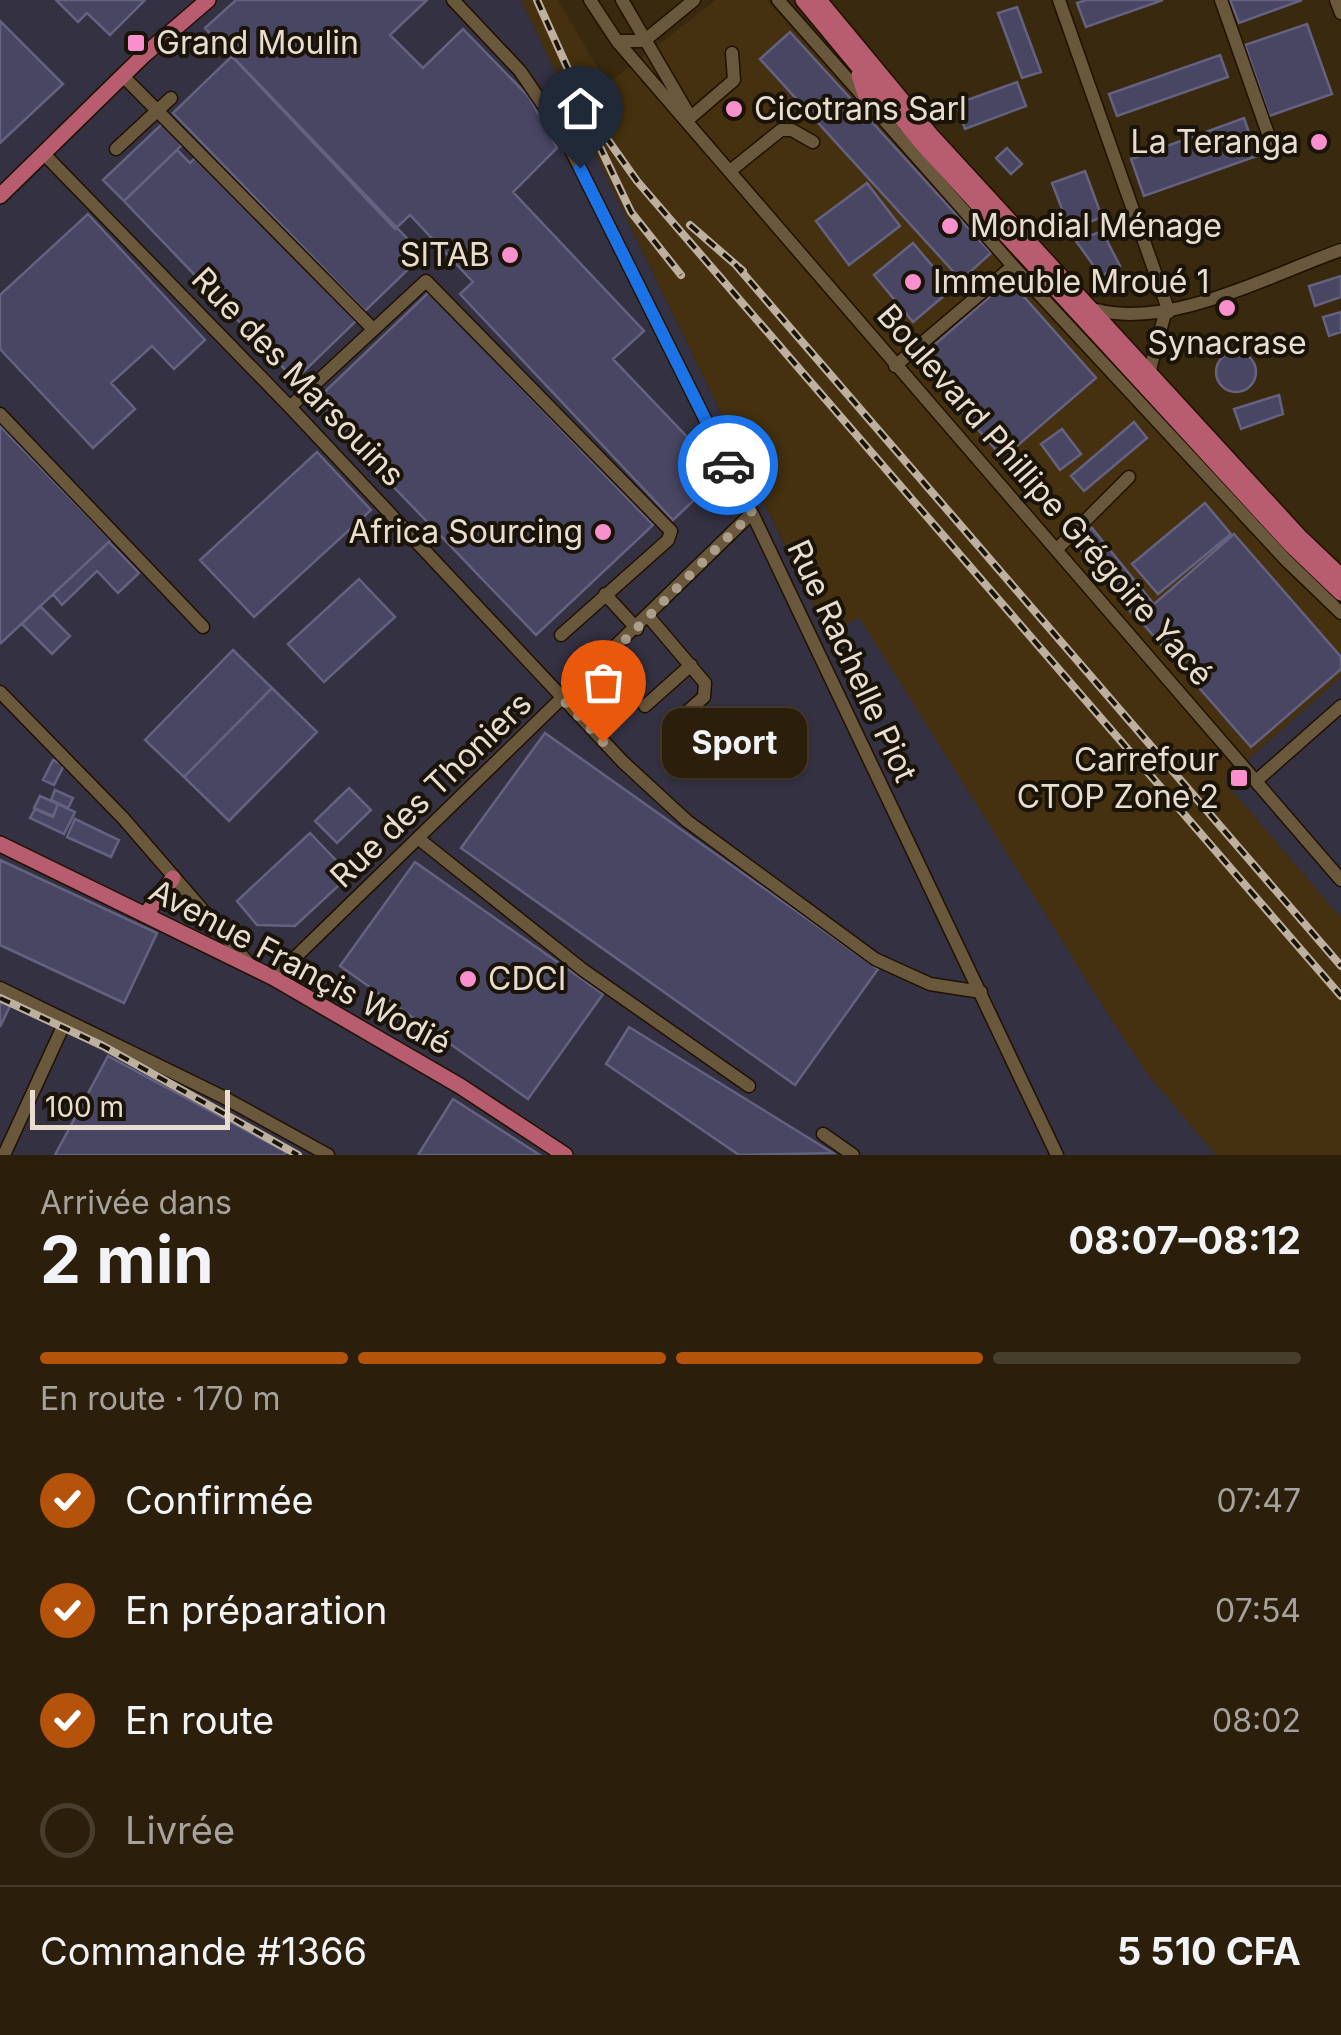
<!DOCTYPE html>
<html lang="fr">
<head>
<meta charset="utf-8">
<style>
	body { margin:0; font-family:Inter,sans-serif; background:#332714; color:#f1f3f6; height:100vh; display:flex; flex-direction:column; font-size:38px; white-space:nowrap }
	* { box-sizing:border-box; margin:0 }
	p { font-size:32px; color:#a6a29d }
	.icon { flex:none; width:55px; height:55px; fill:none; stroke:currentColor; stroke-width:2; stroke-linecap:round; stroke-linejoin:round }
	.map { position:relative; height:1155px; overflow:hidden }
	.drawer { display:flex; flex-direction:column; background:#2b1f0b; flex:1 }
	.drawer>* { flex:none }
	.scale { position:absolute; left:30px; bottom:25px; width:200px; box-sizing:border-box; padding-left:10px; border:5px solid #e8ddce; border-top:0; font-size:28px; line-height:35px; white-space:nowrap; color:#e8ddce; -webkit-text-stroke:8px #1a1308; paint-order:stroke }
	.pin { position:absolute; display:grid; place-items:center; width:85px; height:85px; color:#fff; margin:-102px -42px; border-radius:50% 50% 50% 0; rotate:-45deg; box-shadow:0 0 10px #0007 }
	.pin .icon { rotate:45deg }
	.courier { position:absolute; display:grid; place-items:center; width:100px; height:100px; margin:-50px; border:8px solid #1a73e8; border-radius:50%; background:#fff; color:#222; box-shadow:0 2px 12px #0007 }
	.bubble { position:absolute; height:70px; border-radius:20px; background:#2b1f0b; box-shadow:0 2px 8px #0004,0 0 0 2px #473d2c; font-size:32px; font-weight:700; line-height:70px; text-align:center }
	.summary em { font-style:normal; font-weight:700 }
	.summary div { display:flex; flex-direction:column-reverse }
	.summary { display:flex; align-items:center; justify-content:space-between; height:170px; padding:0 40px }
	h1 { font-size:65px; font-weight:700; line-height:75px }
	.bar { display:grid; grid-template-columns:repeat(4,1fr); gap:15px 10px; align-content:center; height:120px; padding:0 40px }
	.bar i { height:12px; border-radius:8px; background:#473d2c }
	.bar .current { background:#b45309 }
	.bar p { grid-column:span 4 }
	.line { display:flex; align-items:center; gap:25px; padding:0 40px; border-top:2px solid #473d2c }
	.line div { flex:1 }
	ol { padding:0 40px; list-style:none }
	li { display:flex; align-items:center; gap:30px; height:110px }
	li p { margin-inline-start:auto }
	li .icon { padding:10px; border-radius:50%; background:#b45309; color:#fff; stroke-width:4 }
	li:last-child { color:#a6a29d }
	li i { width:55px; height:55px; border:5px solid #473d2c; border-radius:50% }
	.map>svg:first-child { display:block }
</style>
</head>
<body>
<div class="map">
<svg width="1341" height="1155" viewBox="0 0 1341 1155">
	<rect width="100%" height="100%" fill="#39290f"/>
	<path fill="#45310f" d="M521,0H558L607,84L716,0H767L1016,278L1281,564L1341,622V677L1224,781L1341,918V1155H1216L1149,1076L1113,1022L859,618L829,636Z"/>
	<path fill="#343142" d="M0,0H521L828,635L859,617L1113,1022L1149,1076L1216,1155H0Z
		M1341,677V918L1224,781Z"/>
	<path fill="#484662" stroke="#646280" stroke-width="2.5" d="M56,0H145L110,35L87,13L78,22Z
		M236,0H427L390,35L423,68L463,29L529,97L557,148L513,192L644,331L613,359L710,461L696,474L708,487L673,520L460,294L473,282L410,215L395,229L205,28Z
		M1086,0H1163L1086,27L1077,3Z
		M1230,0H1302L1239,23Z
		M1017,7L1041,72L1022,78L998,13Z
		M0,21L63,84L0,143Z
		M1307,24L1332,94L1269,116L1245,45Z
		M790,32L991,253L961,280L760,59Z
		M1220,55L1228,77L1117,116L1109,94Z
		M232,56L423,255L365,311L173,113Z
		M1017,82L1026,106L965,129L956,104Z
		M1244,118L1257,156L1144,196L1131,159Z
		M163,123L183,144L124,201L103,180Z
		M1007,148L1022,164L1011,174L996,158Z
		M177,150L190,163L196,157L356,321L295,380L124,201Z
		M1085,171L1102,217L1070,230L1052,183Z
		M867,183L900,226L849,265L816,221Z
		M88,214L205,340L174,369L152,346L111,383L135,409L93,448L0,349V295Z
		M1102,231L1120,266L1101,276L1076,241Z
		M913,243L952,289L913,322L874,275Z
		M1341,276V297L1315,306L1309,286Z
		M1009,280L1096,378L1003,458L917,360Z
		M429,292L653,525L536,635L313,403Z
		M1341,312V332L1329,336L1323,317Z
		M1216 372a20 20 0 1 1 40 0a20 20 0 1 1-40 0Z
		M1279,395L1283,414L1241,429L1234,409Z
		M1134,422L1147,438L1084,491L1071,476Z
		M0,426L111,540L1,643L0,642Z
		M1062,429L1081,454L1060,470L1041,444Z
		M317,452L371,510L254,617L200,560Z
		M1205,503L1231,534L1158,594L1132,564Z
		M1092,528L1153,603L1135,617L1074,542Z
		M1234,534L1341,657V669L1251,747L1138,618Z
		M109,542L139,573L118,593L97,571L62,605L53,594Z
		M359,579L395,617L324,682L288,644Z
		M40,606L70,636L52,654L22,624Z
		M233,650L272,688L184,777L145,740Z
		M272,688L317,732L229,821L184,777Z
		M545,733L878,969L795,1085L461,848Z
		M53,760L64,765L54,785L43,780Z
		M349,788L371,810L337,843L315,821Z
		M55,790L73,798L68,808L51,800Z
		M40,796L58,804L53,816L34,808Z
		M58,804L75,812L64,834L30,818L35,809L53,817Z
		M75,819L119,840L111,857L67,837Z
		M310,833L350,875L295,926L257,925L237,901Z
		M0,860L157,933L124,1003L0,945Z
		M415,862L603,994L528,1099L340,966Z
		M0,1002L10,1006L0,1027Z
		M629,1027L833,1153L739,1155L606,1064Z
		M108,1056L286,1152L284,1155H55Z
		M453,1099L540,1155H418Z"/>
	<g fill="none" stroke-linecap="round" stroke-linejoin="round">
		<defs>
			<path id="minor" d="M453,0L520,71L563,134L752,513L1057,1155
				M590,0L617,41L1341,880
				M622,0L688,113
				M778,0L1013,266L1285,559L1341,613
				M1059,0L1169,312
				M1221,0L1272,145
				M1336,0L1341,13
				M617,41H644L694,0
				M123,76L373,329
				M691,117L734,80L732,53
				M116,149L171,98
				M45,155L290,407L623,762L687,821L875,959L930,984L981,992
				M730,171L781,130H792L813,142
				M1097,310C1171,329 1270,275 1341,250
				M895,366L1013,266
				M1150,370L1165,313
				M290,407L426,281L671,531L668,540L561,635
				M0,414L203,627
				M1056,550L1129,477
				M605,594L637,629
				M649,617L705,683L704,697L672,725
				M0,692L123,818L251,966
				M645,706L691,665
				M1256,781L1341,706
				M419,839L583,970L749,1086
				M274,978L752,513
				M0,988L223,1097L328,1155
				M823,1134L853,1155
				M4,1155L66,1020"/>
			<path id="major" d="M803,0L924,146L1290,544L1341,593
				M819,0L931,135L1300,537L1341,576
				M859,75L868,103
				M0,196L144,55L208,0
				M0,844L274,978L460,1086L565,1155
				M146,914L173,878"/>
		</defs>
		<use href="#minor" stroke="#201100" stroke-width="15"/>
		<use href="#major" stroke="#201100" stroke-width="18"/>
		<use href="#minor" stroke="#6a583d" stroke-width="12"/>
		<use href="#major" stroke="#b85d6f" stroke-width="15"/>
		<defs>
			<path id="rail" d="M537,0L586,109L637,181L1341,996
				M599,145L631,212L681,275
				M690,225L743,271
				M735,264L1341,966
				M0,998L103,1046L298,1155"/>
		</defs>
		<use href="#rail" stroke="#bdb09f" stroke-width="8"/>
		<use href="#rail" stroke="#1a1308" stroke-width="4" stroke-dasharray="11" stroke-linecap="butt"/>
	</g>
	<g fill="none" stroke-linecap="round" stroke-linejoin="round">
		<path stroke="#ab9e8b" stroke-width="10" stroke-dasharray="0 18" d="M603,742L564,701L752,513L728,465"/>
		<path stroke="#1a73e8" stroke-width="12" d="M580,168L728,465"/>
	</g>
	<g fill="#f890cd" stroke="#1a1308" stroke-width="4">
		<rect x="126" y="33" width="20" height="20" rx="5"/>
		<circle cx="734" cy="109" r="10"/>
		<circle cx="1319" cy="142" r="10"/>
		<circle cx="950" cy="226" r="10"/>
		<circle cx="510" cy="255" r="10"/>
		<circle cx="913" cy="282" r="10"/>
		<circle cx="1227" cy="308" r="10"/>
		<circle cx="603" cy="532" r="10"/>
		<rect x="1229" y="768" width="20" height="20" rx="5"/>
		<circle cx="468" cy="979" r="10"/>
	</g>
	<g text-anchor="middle" stroke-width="8" stroke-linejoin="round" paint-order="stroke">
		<g font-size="32" fill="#e8ddce" stroke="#1a1308" text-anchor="start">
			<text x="156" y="54">Grand Moulin</text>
			<text x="754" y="120">Cicotrans Sarl</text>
			<text x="1299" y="153" text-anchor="end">La Teranga</text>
			<text x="970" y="237">Mondial Ménage</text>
			<text x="490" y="266" text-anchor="end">SITAB</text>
			<text x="933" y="293">Immeuble Mroué 1</text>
			<text x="1227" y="354" text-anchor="middle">Synacrase</text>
			<text x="583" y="543" text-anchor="end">Africa Sourcing</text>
			<text x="1219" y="771" text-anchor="end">Carrefour<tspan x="1219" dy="37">CTOP Zone 2</tspan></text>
			<text x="488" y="990">CDCI</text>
		</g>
		<g font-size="32" fill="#e8ddce" stroke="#1a1308">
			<text transform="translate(298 377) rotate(46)" y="11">Rue des Marsouins</text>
			<text transform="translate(1045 495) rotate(49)" y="11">Boulevard Phillipe Grégoire Yacé</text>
			<text transform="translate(852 661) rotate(65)" y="11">Rue Rachelle Piot</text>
			<text transform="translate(431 790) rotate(-44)" y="11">Rue des Thoniers</text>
			<text transform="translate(300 967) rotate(28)" y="11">Avenue Françis Wodié</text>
		</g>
	</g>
</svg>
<div class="scale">100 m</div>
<div class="pin" style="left:603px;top:742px;background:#ea580c"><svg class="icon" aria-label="bag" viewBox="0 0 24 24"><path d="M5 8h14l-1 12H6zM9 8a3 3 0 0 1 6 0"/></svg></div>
<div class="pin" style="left:580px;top:168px;background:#1f2937"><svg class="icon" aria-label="home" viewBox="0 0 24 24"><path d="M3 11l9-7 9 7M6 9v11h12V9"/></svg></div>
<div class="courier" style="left:728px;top:465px"><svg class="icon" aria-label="car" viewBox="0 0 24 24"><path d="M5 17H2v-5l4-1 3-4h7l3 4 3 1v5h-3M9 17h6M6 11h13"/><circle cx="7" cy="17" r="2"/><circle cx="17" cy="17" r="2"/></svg></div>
<div class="bubble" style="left:662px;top:708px;width:145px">Sport</div>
</div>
<section class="drawer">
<div class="summary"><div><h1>2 min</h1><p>Arrivée dans</p></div><em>08:07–08:12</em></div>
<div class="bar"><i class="current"></i><i class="current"></i><i class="current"></i><i></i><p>En route · 170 m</p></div>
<ol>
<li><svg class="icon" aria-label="check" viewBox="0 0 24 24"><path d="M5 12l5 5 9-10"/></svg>Confirmée<p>07:47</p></li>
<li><svg class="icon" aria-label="check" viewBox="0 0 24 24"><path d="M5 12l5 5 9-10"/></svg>En préparation<p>07:54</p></li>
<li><svg class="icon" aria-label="check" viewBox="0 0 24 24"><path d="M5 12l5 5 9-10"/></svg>En route<p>08:02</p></li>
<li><i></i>Livrée</li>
</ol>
<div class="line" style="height:130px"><div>Commande #1366</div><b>5 510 CFA</b></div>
</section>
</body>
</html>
